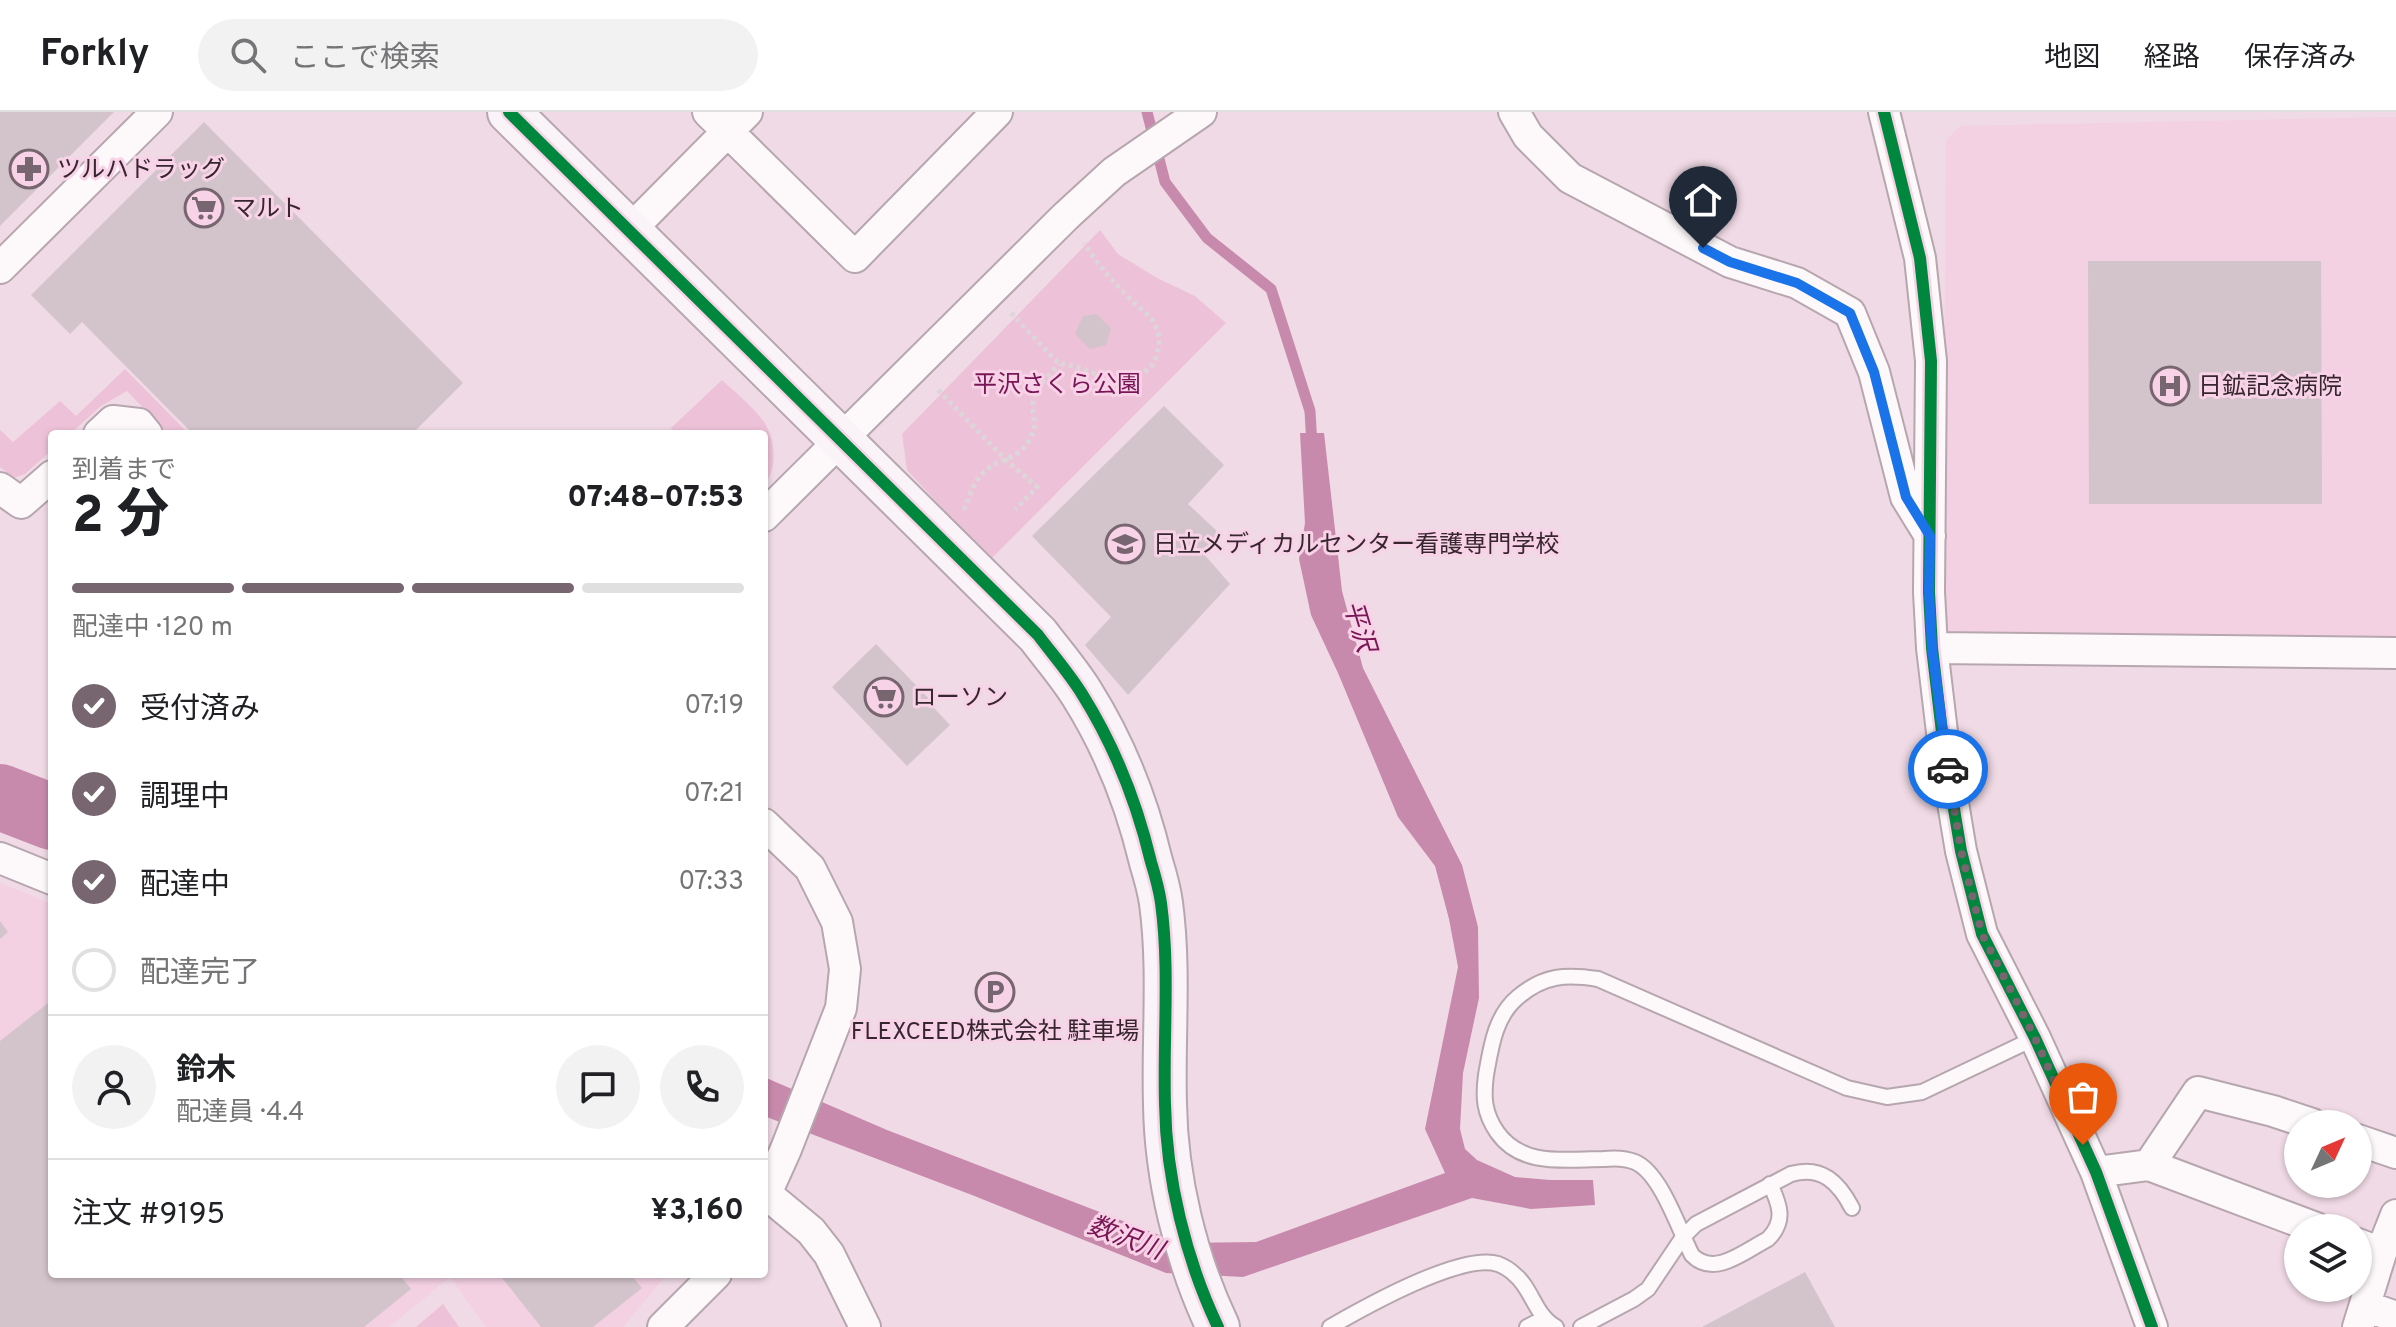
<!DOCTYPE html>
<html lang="ja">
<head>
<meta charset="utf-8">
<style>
	body { margin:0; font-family:Overpass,"Noto Sans JP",sans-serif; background:#f2f2f2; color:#202124; height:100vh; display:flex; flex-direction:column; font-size:30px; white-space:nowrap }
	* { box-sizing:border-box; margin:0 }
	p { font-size:26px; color:#757577 }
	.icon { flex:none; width:44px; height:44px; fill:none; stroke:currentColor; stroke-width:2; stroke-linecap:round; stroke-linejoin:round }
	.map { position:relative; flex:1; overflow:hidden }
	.side { position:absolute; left:48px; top:318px; width:720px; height:848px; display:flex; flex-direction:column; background:#fff; border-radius:8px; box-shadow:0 2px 6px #0004 }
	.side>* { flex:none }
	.needle { width:52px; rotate:46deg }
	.fabs { position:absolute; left:2284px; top:998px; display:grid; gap:16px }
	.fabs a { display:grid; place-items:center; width:88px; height:88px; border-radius:50%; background:#fff; box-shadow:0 2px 6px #0004; font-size:40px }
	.pin { position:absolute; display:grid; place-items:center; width:68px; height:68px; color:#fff; margin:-82px -34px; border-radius:50% 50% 50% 0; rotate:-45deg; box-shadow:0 0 8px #0007 }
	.pin .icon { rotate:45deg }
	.courier { position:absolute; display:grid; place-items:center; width:80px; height:80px; margin:-40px; border:6px solid #1a73e8; border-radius:50%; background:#fff; color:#222; box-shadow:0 2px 10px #0007 }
	.head em { font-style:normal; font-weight:800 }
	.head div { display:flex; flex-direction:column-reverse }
	.head { display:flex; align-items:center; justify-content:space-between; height:136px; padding:0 24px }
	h1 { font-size:52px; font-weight:800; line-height:60px }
	.bar { display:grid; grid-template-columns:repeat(4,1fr); gap:12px 8px; align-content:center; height:96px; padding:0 24px }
	.bar i { height:10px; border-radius:6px; background:#e0e0e0 }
	.bar .on { background:#77666f }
	.bar p { grid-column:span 4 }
	.line { display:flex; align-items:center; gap:20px; padding:0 24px; border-top:2px solid #e0e0e0 }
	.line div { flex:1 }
	.round { display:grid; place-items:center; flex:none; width:84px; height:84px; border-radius:42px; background:#f2f2f2 }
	ol { padding:0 24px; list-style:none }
	li { display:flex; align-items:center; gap:24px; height:88px }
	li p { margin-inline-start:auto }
	li .icon { padding:8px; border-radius:50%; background:#77666f; color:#fff; stroke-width:4 }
	li:last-child { color:#757577 }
	li i { width:44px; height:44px; border:4px solid #e0e0e0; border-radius:50% }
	header { display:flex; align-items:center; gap:48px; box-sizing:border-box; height:112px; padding:0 40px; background:#fff; border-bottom:2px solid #e0e0e0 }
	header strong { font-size:38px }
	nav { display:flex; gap:44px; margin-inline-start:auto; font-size:28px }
	.search { width:560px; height:72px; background:#f2f2f2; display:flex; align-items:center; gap:20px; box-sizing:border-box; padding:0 28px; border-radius:44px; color:#757577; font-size:30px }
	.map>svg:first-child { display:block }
</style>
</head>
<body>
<header>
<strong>Forkly</strong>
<div class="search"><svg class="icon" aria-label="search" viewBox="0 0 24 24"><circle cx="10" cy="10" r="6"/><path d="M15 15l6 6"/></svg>ここで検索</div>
<nav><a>地図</a><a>経路</a><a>保存済み</a></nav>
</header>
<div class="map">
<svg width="2396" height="1215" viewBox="0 0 2396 1215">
	<rect width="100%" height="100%" fill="#f0dae5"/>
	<path fill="#f3d0e2" d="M2396,5V526L1950,529L1943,519L1946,28L1960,14Z
		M0,771L52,792V1162H667L623,1215H486L450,1165L389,1215H0Z"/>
	<path fill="#edc2d8" d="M1100,118L1118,142L1157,166L1195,184L1226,211L990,448L907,358L902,322Z
		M125,257L189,322H168L127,279L101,294L70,322H52V338L25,362L14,366L0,355V318L13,330L60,289L76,304Z
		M722,268C734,279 759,300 766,313C775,331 778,357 764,372V322H676L671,316Z
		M443,1192L459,1215H416Z"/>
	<path fill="#c88aac" d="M1300,321H1324L1342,479L1363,556L1462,753L1478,815L1479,886L1463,961L1460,1017L1465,1037L1477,1048L1515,1065L1550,1068H1593L1595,1093L1531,1097L1472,1086L1243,1165L1166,1161L972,1083L764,1004V965L887,1018L1180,1131L1256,1130L1445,1061L1425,1017L1458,855L1449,807L1435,754L1398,705L1338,561L1311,503L1299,447L1305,411Z"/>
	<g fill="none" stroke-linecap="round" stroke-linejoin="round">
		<path stroke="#c88aac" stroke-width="11" d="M1147,0L1165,70L1207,126L1271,177L1310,299L1312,334"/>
		<path stroke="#c88aac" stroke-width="66" d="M0,685L52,705"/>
	</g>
	<path fill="#d3c3cb" d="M0,0H114L0,114Z
		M204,10L463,271L412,322H193L82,210L70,222L31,183Z
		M2088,149H2321L2322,392H2089Z
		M1097,202L1111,216L1106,233L1090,237L1075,222L1083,204Z
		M1164,294L1224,353L1188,392L1219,421L1203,441L1230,472L1128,583L1085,533L1111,505L1032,424Z
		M876,532L936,594L934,596L950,613L907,654L832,575Z
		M0,809L8,820L0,827Z
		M52,888V1162H399L411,1177L364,1215H0V929Z
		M1805,1160L1835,1215H1702Z
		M499,1162H630L642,1176L593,1215H541Z"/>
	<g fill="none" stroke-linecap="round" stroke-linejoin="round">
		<defs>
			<path id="lane" d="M1770,1072C1780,1093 1786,1109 1768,1127C1745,1139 1714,1166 1692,1143C1679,1118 1661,1061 1635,1050C1625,1046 1614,1046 1604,1047C1567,1047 1522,1056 1497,1020C1484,1001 1483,985 1486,963C1491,935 1495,904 1518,885C1544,863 1566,862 1598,867L1847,976L1887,985L1922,980L2035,926
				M1330,1215C1363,1196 1462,1140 1498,1152C1503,1154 1510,1158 1514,1162C1532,1176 1535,1204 1556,1215
				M1527,1215L1544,1206
				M1581,1215L1634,1187L1648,1177L1683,1125L1696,1112L1791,1062C1822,1053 1839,1071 1852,1096"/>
			<path id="street" d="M708,0L855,145L997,0
				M1514,0L1528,24L1570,66L1730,150L1797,171L1850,201L1874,260L1906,385L1930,424
				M1884,0L1920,146L1931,249L1929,480L1932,536L1944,637L1961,739L1982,822L2035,926L2096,1060L2152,1215
				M630,118L747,0
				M0,156L157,0
				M99,322L113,309L139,312L147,322
				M0,376L21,391L52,364
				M764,404L1066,104L1114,60L1201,0
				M1932,536L2396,541
				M764,712L810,756L837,810L845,857L841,896L786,1037L764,1086
				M0,746L52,767
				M2358,1028L2396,1041
				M2149,1053L2198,980L2273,999L2312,1012
				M2096,1060L2149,1053L2316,1116
				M764,1080L811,1119L829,1142L865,1215
				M2358,1132L2381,1141L2358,1215
				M2381,1141L2396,1103
				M2365,1194L2396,1205
				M663,1215L716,1162"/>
			<path id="secondary" d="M509,0L1038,523C1053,543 1069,561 1082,582C1114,633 1137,691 1151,750C1155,763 1159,777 1161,791C1170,858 1163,925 1165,992C1166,1066 1186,1148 1218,1215"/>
		</defs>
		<use href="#lane" stroke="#b6a6ae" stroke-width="18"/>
		<use href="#street" stroke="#b6a6ae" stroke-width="34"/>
		<use href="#secondary" stroke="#b6a6ae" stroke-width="46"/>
		<path stroke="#dcd6d9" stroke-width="5" stroke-dasharray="4 4" stroke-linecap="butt" d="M1011,201L1059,252C1083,252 1104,271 1126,268C1136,267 1145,261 1152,253C1160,241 1162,224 1154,211C1150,202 1139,196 1132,189C1114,171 1098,153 1084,131
			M938,278L1006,348L1037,375L1015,398
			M964,398C969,385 973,370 984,360C998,346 1017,349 1029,329C1039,312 1032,309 1033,293C1034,276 1049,264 1059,252"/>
		<use href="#lane" stroke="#fdf9fb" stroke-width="14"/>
		<use href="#street" stroke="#fdf9fb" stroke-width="30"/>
		<use href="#secondary" stroke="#faf4f8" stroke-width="42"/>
		<defs>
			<path id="cycleway" d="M509,0L1038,523C1053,543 1069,561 1082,582C1114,633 1137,691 1151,750C1155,763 1159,777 1161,791C1170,858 1163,925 1165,992C1166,1066 1186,1148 1218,1215
				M1884,0L1920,146L1931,249L1929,480L1932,536L1944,637L1961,739L1982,822L2035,926L2096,1060L2152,1215"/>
		</defs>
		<use href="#cycleway" stroke="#f8d2e6" stroke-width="17"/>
		<use href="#cycleway" stroke="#00873e" stroke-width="12"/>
	</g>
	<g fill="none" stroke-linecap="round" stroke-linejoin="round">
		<path stroke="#77666f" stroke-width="8" stroke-dasharray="0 14.4" d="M1948,657L1961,739L1982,822L2035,926L2083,1033"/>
		<path stroke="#1a73e8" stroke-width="10" d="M1703,136L1730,150L1797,171L1850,201L1874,260L1906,385L1930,424L1929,480L1932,536L1948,657"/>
	</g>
	<defs>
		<symbol id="pharmacy-ring" viewBox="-11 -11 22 22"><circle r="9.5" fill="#f8d2e6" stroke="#77666f" stroke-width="1.5"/><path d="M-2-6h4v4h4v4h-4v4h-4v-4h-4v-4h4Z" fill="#77666f"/></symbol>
		<symbol id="supermarket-ring" viewBox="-11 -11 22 22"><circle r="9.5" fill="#f8d2e6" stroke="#77666f" stroke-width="1.5"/><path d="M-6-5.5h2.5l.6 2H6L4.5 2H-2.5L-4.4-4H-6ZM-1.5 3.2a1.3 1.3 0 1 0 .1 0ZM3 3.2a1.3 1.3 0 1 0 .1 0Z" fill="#77666f"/></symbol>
		<symbol id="hospital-ring" viewBox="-11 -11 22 22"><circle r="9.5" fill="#f8d2e6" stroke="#77666f" stroke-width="1.5"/><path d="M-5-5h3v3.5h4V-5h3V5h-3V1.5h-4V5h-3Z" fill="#77666f"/></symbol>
		<symbol id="university-ring" viewBox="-11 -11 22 22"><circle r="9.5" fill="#f8d2e6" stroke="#77666f" stroke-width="1.5"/><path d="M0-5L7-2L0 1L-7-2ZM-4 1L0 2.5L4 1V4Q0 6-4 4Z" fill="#77666f"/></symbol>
		<symbol id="parking-ring" viewBox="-11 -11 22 22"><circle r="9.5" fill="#f8d2e6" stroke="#77666f" stroke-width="1.5"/><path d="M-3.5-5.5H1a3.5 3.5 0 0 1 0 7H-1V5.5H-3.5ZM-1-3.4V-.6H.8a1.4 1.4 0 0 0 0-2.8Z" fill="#77666f"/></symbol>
	</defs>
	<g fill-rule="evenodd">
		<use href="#pharmacy-ring" x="7" y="35" width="44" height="44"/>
		<use href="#supermarket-ring" x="182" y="74" width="44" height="44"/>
		<use href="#hospital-ring" x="2148" y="252" width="44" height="44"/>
		<use href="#university-ring" x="1103" y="410" width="44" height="44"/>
		<use href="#supermarket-ring" x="862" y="563" width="44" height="44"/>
		<use href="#parking-ring" x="973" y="858" width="44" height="44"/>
	</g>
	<g text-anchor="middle" stroke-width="6" stroke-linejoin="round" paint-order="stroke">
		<g font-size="24" fill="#36272f" stroke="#f8d2e6" text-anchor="start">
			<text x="57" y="65">ツルハドラッグ</text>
			<text x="232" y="104">マルト</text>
			<text x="2198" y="282">日鉱記念病院</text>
			<text x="1153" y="440">日立メディカルセンター看護専門学校</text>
			<text x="912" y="593">ローソン</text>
			<text x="995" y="927" text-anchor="middle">FLEXCEED株式会社 駐車場</text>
		</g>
		<g font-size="24" fill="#781556" stroke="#f8d2e6">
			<text x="1057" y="280">平沢さくら公園</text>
		</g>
		<g font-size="26" font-style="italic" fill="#791656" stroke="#f8d2e6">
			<text transform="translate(1360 514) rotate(73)" y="9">平沢</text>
			<text transform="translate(1126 1125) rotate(21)" y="9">数沢川</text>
		</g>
	</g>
</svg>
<div class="fabs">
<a><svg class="needle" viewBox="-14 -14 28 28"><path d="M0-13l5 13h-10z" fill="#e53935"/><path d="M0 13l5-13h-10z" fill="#757577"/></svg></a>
<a><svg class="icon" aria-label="layers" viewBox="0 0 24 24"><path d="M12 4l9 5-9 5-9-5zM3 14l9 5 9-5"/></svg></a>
</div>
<div class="pin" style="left:2083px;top:1033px;background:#ea580c"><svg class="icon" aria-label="bag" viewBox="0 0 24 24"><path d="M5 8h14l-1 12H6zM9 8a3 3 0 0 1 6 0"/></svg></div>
<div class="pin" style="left:1703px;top:136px;background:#1f2937"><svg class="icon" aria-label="home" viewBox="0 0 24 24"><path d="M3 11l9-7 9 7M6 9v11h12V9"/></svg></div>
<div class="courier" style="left:1948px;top:657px"><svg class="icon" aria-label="car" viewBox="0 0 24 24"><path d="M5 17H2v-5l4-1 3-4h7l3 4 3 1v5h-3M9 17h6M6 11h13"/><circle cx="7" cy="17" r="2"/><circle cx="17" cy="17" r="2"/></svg></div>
<section class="side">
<div class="head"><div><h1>2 分</h1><p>到着まで</p></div><em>07:48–07:53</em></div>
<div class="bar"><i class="on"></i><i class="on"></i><i class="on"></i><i></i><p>配達中 · 120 m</p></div>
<ol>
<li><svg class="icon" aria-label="check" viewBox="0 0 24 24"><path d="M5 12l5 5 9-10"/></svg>受付済み<p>07:19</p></li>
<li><svg class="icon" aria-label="check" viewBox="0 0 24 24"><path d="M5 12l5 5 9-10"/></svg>調理中<p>07:21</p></li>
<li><svg class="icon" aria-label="check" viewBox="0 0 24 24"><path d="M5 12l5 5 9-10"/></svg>配達中<p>07:33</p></li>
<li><i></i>配達完了</li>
</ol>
<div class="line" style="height:144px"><a class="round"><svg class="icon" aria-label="person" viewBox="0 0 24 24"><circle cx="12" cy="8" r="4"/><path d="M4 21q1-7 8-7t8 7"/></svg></a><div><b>鈴木</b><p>配達員 · 4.4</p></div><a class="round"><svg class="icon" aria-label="chat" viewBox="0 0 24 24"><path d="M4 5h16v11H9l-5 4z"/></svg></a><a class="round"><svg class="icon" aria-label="phone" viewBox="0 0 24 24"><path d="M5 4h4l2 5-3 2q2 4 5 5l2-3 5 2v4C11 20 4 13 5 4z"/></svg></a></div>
<div class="line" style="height:104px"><div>注文 #9195</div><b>¥3,160</b></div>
</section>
</div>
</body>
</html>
